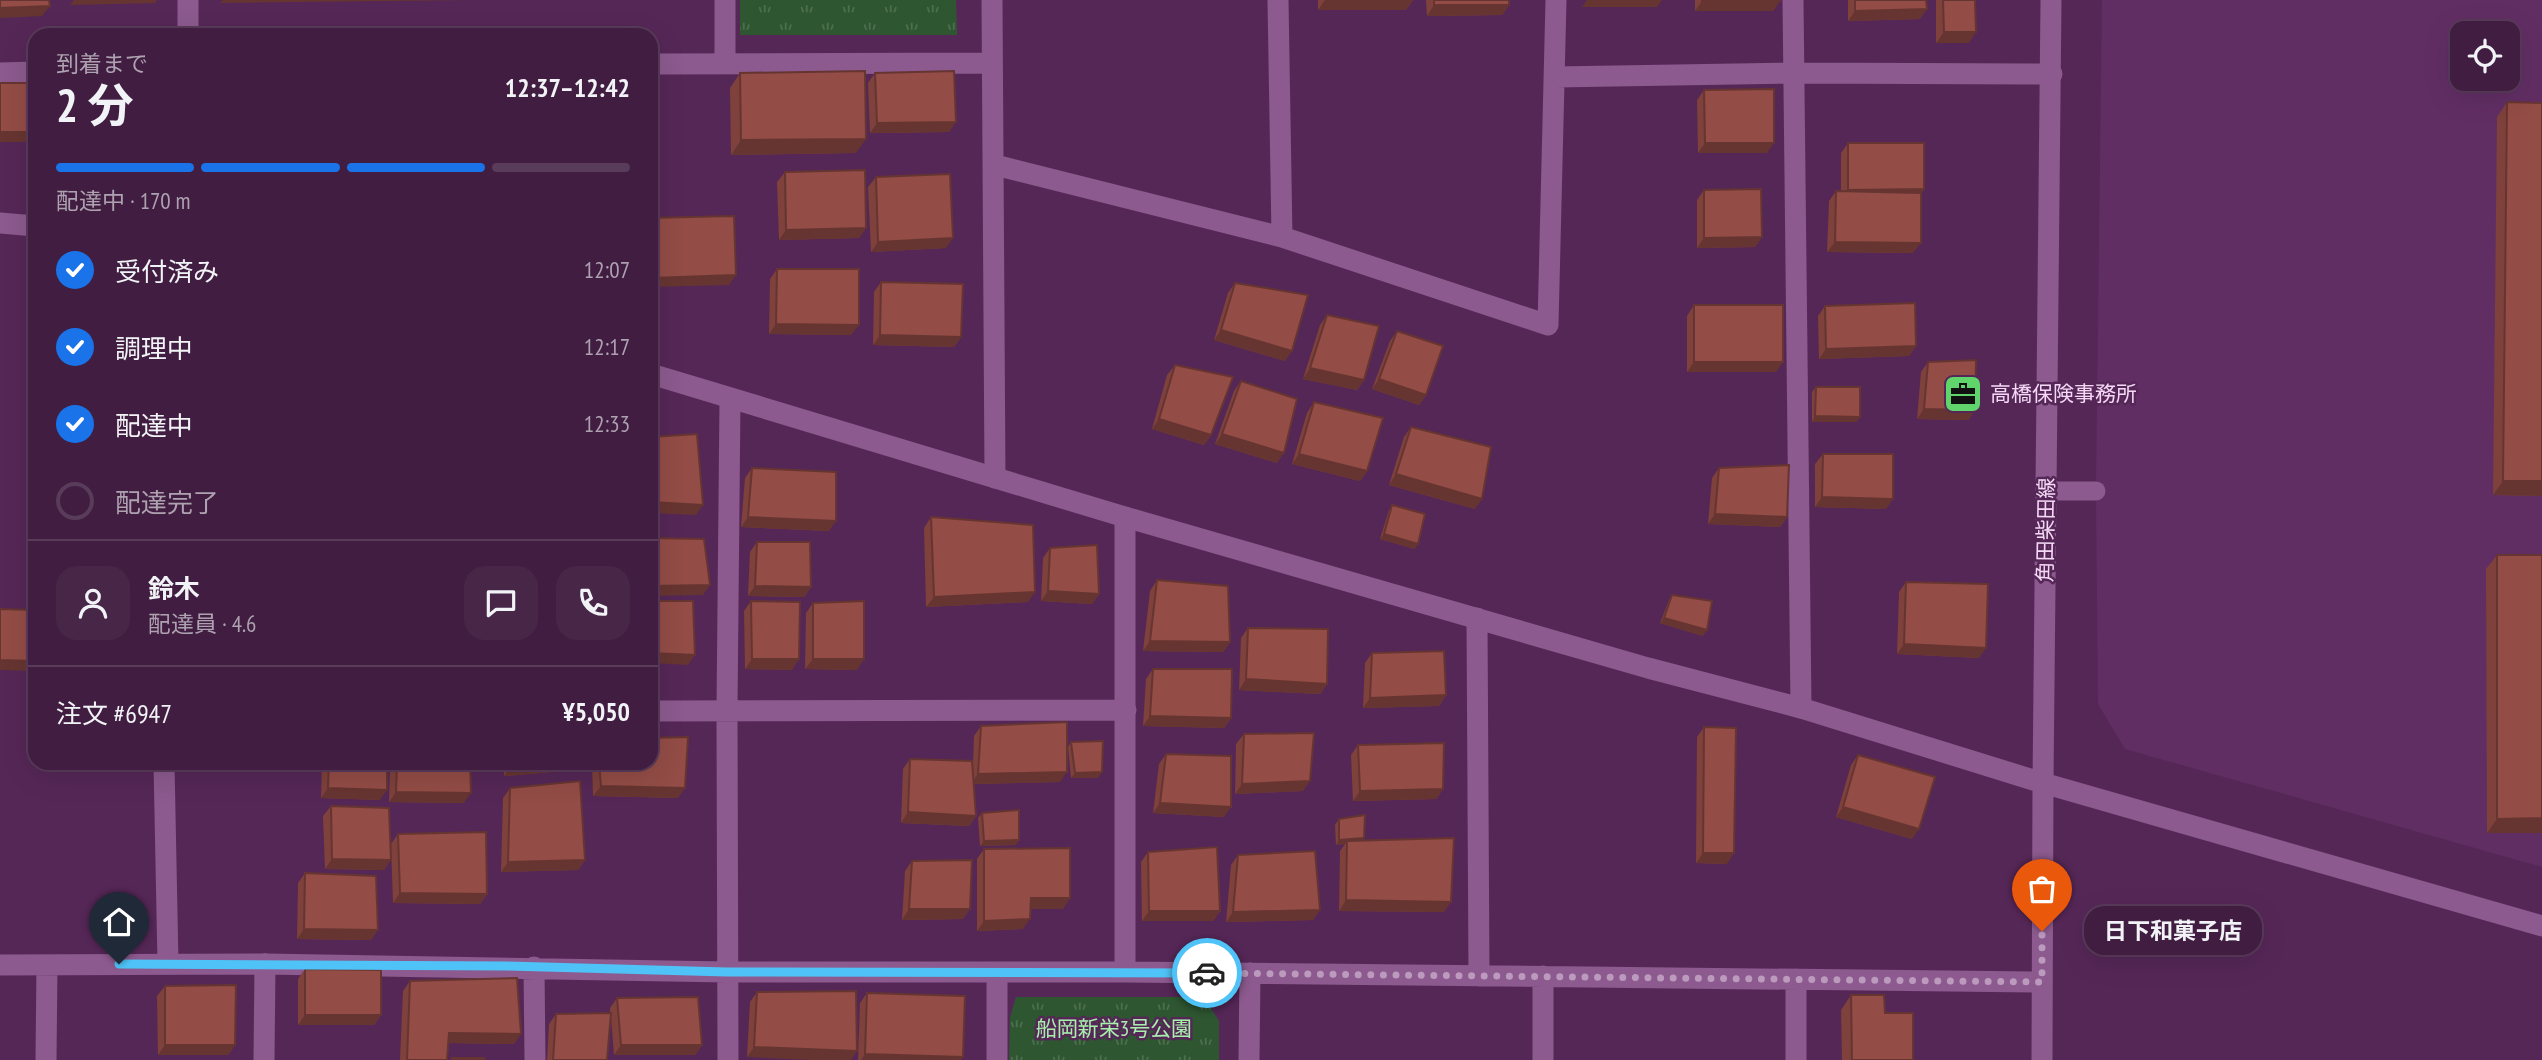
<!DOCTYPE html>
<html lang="ja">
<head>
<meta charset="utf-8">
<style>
	body { margin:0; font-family:"PT Sans Narrow","Noto Sans JP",sans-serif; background:#472648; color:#f1f3f6; height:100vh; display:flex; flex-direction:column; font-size:26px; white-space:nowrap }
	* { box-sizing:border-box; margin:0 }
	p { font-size:23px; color:#aea2b1 }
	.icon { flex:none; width:38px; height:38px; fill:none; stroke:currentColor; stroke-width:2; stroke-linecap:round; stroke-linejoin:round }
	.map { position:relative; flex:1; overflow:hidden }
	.details { position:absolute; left:28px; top:28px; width:630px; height:742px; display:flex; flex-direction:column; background:#401d41; border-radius:21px; box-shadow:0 7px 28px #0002,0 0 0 2px #593b5a }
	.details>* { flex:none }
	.tools { position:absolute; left:2450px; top:21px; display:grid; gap:14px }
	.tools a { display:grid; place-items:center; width:70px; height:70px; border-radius:14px; background:#401d41; box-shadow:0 7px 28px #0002,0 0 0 2px #593b5a; font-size:35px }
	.pin { position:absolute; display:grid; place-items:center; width:60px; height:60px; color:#fff; margin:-72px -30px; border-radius:50% 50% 50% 0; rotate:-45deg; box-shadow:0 0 7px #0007 }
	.pin .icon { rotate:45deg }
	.courier { position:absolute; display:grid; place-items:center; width:70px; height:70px; margin:-35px; border:5px solid #4fc3f7; border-radius:50%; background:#fff; color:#222; box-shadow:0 2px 9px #0007 }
	.bubble { position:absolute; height:49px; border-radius:21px; background:#401d41; box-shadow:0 7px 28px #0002,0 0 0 2px #593b5a; font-size:23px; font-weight:700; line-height:49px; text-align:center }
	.head em { font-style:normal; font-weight:700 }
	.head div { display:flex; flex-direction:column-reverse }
	.head { display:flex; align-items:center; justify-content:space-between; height:119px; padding:0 28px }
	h1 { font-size:46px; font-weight:700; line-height:52px }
	.bar { display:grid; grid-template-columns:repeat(4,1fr); gap:10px 7px; align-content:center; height:84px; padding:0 28px }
	.bar i { height:9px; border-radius:5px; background:#593b5a }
	.bar .on { background:#1a73e8 }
	.bar p { grid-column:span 4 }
	.line { display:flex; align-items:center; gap:18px; padding:0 28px; border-top:2px solid #593b5a }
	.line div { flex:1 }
	.round { display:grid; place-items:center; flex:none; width:74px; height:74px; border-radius:21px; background:#472648 }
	ol { padding:0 28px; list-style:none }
	li { display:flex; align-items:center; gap:21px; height:77px }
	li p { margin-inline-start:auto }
	li .icon { padding:7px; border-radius:50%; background:#1a73e8; color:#fff; stroke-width:4 }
	li:last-child { color:#aea2b1 }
	li i { width:38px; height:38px; border:4px solid #593b5a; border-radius:50% }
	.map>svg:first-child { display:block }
</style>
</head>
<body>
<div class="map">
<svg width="2542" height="1060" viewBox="0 0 2542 1060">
	<defs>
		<pattern id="grass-tufts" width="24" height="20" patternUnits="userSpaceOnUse" patternTransform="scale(1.75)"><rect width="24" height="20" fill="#2e5731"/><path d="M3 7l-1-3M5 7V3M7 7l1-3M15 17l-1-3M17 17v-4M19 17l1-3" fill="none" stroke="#4d6e4f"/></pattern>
	</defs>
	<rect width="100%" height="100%" fill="#552757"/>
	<path fill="#612e64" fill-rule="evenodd" d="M2102,0H2542V867L2125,749L2098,704L2096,491ZM2462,33H2508V79H2462Z"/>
	<path fill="url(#grass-tufts)" d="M740,0H956L957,35H740Z
		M1016,997H1204L1219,1021V1060H1009L1010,1017Z"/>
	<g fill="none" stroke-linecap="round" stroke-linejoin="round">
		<path stroke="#8c5a8e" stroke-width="19" d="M2047,491H2096"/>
		<path stroke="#8c5a8e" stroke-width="21" d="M188,0V35
			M992,0L995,478
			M1278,0L1282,237
			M1793,0L1801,708
			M651,64L992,63
			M725,64V0
			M0,73L35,72
			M1555,77L1794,73L2052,74
			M995,165L1282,237L1548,325L1556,0
			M1125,517V972
			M1477,618L1479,976
			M651,711L1126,710
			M164,763L168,964
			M0,965L265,964L727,972H1125L2042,982
			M534,967L535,1060
			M997,972V1060
			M1543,976V1060
			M1796,979V1060
			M46,1060L47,965
			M264,1060L265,964
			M728,1060L727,710L730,398
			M1249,1060L1250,973"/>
		<path stroke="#8c5a8e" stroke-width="21" d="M0,223L35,226
			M651,374L1125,517L1648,668L1801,708L2043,783L2542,926
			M2042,1060L2043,783L2051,0"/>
	</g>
	<path fill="#7e413c" d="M1318,0H1413L1406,10H1318Z
		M1426,0H1509V5L1502,15L1427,16Z
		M1695,0H1780L1773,11H1695Z
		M1848,0H1926L1920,19L1848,21Z
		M1936,0H1975L1969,43H1936Z
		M740,73L856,153L731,155L730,88Z
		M875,73L949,132L870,133L868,83Z
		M1704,90L1767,153H1698L1697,100Z
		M2507,102L2542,496L2493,495L2497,117Z
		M1848,143L1924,189L1921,194L1913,253L1827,252L1829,201L1836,191H1841V153Z
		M785,172L866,228L859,238L779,240L777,182Z
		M876,177L946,248L871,252L868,187Z
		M1704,190L1762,237L1755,247L1697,248V200Z
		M777,269L851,335L769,334L770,279Z
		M881,282L961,337L954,347L873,345L874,292Z
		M1235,283L1285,361L1214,340L1228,293Z
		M1694,305L1776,372H1687V316Z
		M1825,306L1916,346L1909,356L1819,359L1818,316Z
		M1327,315L1364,380L1357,390L1303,379L1320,325Z
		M1397,331L1426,395L1419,405L1372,389L1390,341Z
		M1928,362L1975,410L1968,420L1917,419L1921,372Z
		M1175,365L1211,435L1204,445L1152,429L1167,375Z
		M1241,381L1277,463L1215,444L1234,391Z
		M1816,387L1860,417L1856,422H1812V392Z
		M1314,402L1367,471L1360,481L1292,464L1307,413Z
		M1411,427L1475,509L1389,485L1404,437Z
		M1823,454L1886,509L1815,507V464Z
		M752,468L829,531L741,527L745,478Z
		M1719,468L1787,517L1780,527L1708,524L1712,478Z
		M1392,505L1415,549L1380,539L1389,510Z
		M931,517L1028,602L926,607L924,528Z
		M757,542L811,587L804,597L748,596L750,552Z
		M1050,548L1099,594L1092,604L1041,601L1043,558Z
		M2497,555L2542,833H2487L2486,569Z
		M1157,580L1230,642L1223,652L1143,651L1150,591Z
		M1906,582L1979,658L1897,654L1899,592Z
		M1672,595L1703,636L1660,623L1669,600Z
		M751,601L792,670L745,669L744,611Z
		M813,603L857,670L805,669L806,613Z
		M1248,628L1327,684L1320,694L1239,690L1241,638Z
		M1372,653L1446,695L1439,706L1363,708L1365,663Z
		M1153,669L1231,718L1224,728L1143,726L1146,679Z
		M981,726L1060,782L974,784L976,816L969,826L901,823L903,769L910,759L973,763L974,736Z
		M1704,727L1727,864L1696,863L1697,737Z
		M1244,734L1303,791L1235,794L1236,744Z
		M1071,742L1098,778H1071L1068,747Z
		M1358,745L1443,789L1436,799L1353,801L1351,755Z
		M1166,754L1224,817L1153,813L1159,764Z
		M1858,755L1912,839L1836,817L1851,765Z
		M50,763H134L130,770L51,771Z
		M322,763H387L380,800L321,798Z
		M390,763H470L464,803L389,802Z
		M504,763H556L552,772L504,776Z
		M592,763H651L678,798L593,796Z
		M510,788L585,860L578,870L501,872L503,798Z
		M331,806L384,870L325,869L323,816Z
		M982,813L1016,845L980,846L978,818Z
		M1339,819L1363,841L1444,912L1339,911L1340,851L1345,844L1336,845L1335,825Z
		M398,834L487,894L480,904L393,903L391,844Z
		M984,849L1063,909H1030L1023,929L977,931V859Z
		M1148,852L1220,911L1213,921H1142L1141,862Z
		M1238,855L1313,920L1226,922L1231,865Z
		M912,861L963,919L902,920L905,871Z
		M305,873L371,940L297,939L298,883Z
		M305,969L381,1015L374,1025H298V979Z
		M410,981L514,1044L449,1043L447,1060H400L403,991Z
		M165,986L235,1045L228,1055H158L157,996Z
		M856,991L747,1057L750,1002L757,992Z
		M867,993L961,1060H858L860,1003Z
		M1851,995L1885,1013L1913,1060H1842L1841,1010Z
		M617,998L702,1045L695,1055H614L611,1017L607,1060H547L549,1024L556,1014L610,1013V1008Z"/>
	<path fill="#673531" d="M74,0H157L155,3L70,5Z
		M223,0H475L220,3Z
		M1325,0H1413L1406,10H1318Z
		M1587,0H1662L1657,7H1582Z
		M1702,1H1780L1773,11H1695Z
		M1434,5H1509L1502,15L1427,16Z
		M50,6L42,16L0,18V8Z
		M1927,9L1920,19L1848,21L1855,11Z
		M1944,32H1976L1969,43H1936Z
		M956,122L949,132L870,133L877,123Z
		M0,132H32L25,142H0Z
		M866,139L856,153L731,155L741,140Z
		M1705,143H1774L1767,153H1698Z
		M1924,189L1917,199L1841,200L1848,190Z
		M866,228L859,238L779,240L786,230Z
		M1762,237L1755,247L1697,248L1704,238Z
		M953,238L946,248L871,252L878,242Z
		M1835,242L1921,243L1913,253L1827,252Z
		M736,275L729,285L651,287V278Z
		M776,324L859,325L851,335L769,334Z
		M1221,330L1292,351L1285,361L1214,340Z
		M880,335L961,337L954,347L873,345Z
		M1916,346L1909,356L1819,359L1826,349Z
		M1694,362H1783L1776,372H1687Z
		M1310,368L1364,380L1357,390L1303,379Z
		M1379,379L1426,395L1419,405L1372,389Z
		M1924,409L1975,410L1968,420L1917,419Z
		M1815,416L1860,417L1856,422H1812Z
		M1159,419L1211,435L1204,445L1152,429Z
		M1222,434L1284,453L1277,463L1215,444Z
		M1299,454L1367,471L1360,481L1292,464Z
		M1396,474L1482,499L1475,509L1389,485Z
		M2503,481H2542V496L2493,495Z
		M1822,497L1893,499L1886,509L1815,507Z
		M651,502L703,505L696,515L651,513Z
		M1715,514L1787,517L1780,527L1708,524Z
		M748,517L836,521L829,531L741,527Z
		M1384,534L1418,544L1415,549L1380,539Z
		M710,585L703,595L651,596V586Z
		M755,586L811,587L804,597L748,596Z
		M1048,591L1099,594L1092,604L1041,601Z
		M1035,592L1028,602L926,607L934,597Z
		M1664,618L1707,630L1703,636L1660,623Z
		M1150,641L1230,642L1223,652L1143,651Z
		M1904,644L1986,648L1979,658L1897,654Z
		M651,653L695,655L688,665L651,663Z
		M752,659H799L792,670L745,669Z
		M813,659H864L857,670L805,669Z
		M0,660L35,661V662L29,671L0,670Z
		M1246,679L1327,684L1320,694L1239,690Z
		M1446,695L1439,706L1363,708L1370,698Z
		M1150,716L1231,718L1224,728L1143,726Z
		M56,763H134L130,770L51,771Z
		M556,767L552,772L504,776L508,770Z
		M1067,772L1060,782L971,784L978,774Z
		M1102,772L1098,778H1071L1075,773Z
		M1310,781L1303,791L1235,794L1242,784Z
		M601,786L685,788L678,798L593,796Z
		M328,788L387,790L380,800L321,798Z
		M1443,789L1436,799L1353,801L1360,791Z
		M396,792L471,793L464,803L389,802Z
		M1160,803L1231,807L1224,817L1153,813Z
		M1843,807L1919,829L1912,839L1836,817Z
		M908,812L976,816L969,826L901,823Z
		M2542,818V833H2487L2497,819Z
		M1364,838L1361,843L1347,841L1345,844L1336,845L1339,840Z
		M1019,840L1016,845L980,846L984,841Z
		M1703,853H1734L1727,864L1696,863Z
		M332,859L391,860L384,870L325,869Z
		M585,860L578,870L501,872L508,862Z
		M400,893L487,894L480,904L393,903Z
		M1031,898H1070L1063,909H1023Z
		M1346,900L1451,902L1444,912L1339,911Z
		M909,909H970L963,919L902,920Z
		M1320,910L1313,920L1226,922L1233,912Z
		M1149,911H1220L1213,921H1142Z
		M1030,919L1023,929L977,931L984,921Z
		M304,929L378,930L371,940L297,939Z
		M305,1015H381L374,1025H298Z
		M449,1033L521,1034L514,1044L442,1043Z
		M165,1045H235L228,1055H158Z
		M621,1045H702L695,1055H614Z
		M754,1047L857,1051L851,1060H810L747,1057Z
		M865,1054L963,1057L961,1060H861Z"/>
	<path fill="#934c46" stroke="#673531" stroke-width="2" d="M0,0H49L50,6L0,8Z
		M1434,0H1509V5H1434Z
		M1702,0H1780V1H1702Z
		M1855,0H1926L1927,9L1855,11Z
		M1943,0H1975L1976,32H1944Z
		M865,71L866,139L741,140L740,73Z
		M954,71L956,122L877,123L875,73Z
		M0,83H31L32,132H0Z
		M1774,89V143H1705L1704,90Z
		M2507,102L2542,103V481H2503Z
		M1848,143H1924V189L1848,190Z
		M865,170L866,228L786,230L785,172Z
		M950,174L953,238L878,242L876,177Z
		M1761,189L1762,237L1704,238V190Z
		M1836,191L1921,193V243L1835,242Z
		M734,216L736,275L651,278V218Z
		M777,269H859V325L776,324Z
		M881,282L963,284L961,337L880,335Z
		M1235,283L1308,295L1292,351L1221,330Z
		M1915,303L1916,346L1826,349L1825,306Z
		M1694,305H1783V362H1694Z
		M1327,315L1379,326L1364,380L1310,368Z
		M1397,331L1443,346L1426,395L1379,379Z
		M1976,360L1975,410L1924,409L1928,362Z
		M1175,365L1233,377L1211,435L1159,419Z
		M1241,381L1297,399L1284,453L1222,434Z
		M1816,387H1860V417L1815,416Z
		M1314,402L1383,418L1367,471L1299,454Z
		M1411,427L1491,447L1482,499L1396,474Z
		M697,434L703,505L651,502V437Z
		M1823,454H1893V499L1822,497Z
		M1789,465L1787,517L1715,514L1719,468Z
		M752,468L836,472V521L748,517Z
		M1392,505L1425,514L1418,544L1384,534Z
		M931,517L1033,525L1035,592L934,597Z
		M651,538L704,539L710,585L651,586Z
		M757,542H810L811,587L755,586Z
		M1097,545L1099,594L1048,591L1050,548Z
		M2497,555H2542V818L2497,819Z
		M1157,580L1228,586L1230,642L1150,641Z
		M1906,582L1988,584L1986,648L1904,644Z
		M1672,595L1712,601L1707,630L1664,618Z
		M651,601H693L695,655L651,653Z
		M751,601L800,602L799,659H752Z
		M864,601V659H813V603Z
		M0,609L34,610L35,661L0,660Z
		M1248,628L1328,629L1327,684L1246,679Z
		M1444,651L1446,695L1370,698L1372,653Z
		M1153,669H1232L1231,718L1150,716Z
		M1067,722V772L978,774L981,726Z
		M1704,727L1736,728L1734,853H1703Z
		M1314,733L1310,781L1242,784L1244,734Z
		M688,737L685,788L601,786L599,763H651V738Z
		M1103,741L1102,772L1075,773L1071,742Z
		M1444,743L1443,789L1360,791L1358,745Z
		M1166,754L1231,756V807L1160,803Z
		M1858,755L1935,777L1919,829L1843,807Z
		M910,759L972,761L976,816L908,812Z
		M329,763H387V790L328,788Z
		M397,763H470L471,793L396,792Z
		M508,763H556V767L508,770Z
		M580,781L585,860L508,862L510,788Z
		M331,806L389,808L391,860L332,859Z
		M1019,810V840L984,841L982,813Z
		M1365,815L1364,838L1339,840V819Z
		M486,832L487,894L400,893L398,834Z
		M1454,838L1451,902L1346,900L1347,841Z
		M1217,847L1220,911H1149L1148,852Z
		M1070,848V898H1031L1030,919L984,921V849Z
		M1315,851L1320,910L1233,912L1238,855Z
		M972,860L970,909H909L912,861Z
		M305,873L376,876L378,930L304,929Z
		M305,969L381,970V1015H305Z
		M517,978L521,1034L449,1033L447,1060H407L410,981Z
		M236,985L235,1045H165V986Z
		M856,991L857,1051L754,1047L757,992Z
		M867,993L965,996L963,1057L865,1054Z
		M1851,995H1884L1885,1013H1913V1060H1852Z
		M698,997L702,1045H621L617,998Z
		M611,1013L607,1060H553L556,1014Z
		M452,1058H484V1060H452Z"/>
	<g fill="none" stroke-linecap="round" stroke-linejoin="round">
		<path stroke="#bc9abe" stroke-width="7" stroke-dasharray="0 12.6" d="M1207,973L2042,982V931"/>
		<path stroke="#4fc3f7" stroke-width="9" d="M119,964L507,966L727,972L1207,973"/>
	</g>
	<defs>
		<symbol id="office-square" viewBox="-11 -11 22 22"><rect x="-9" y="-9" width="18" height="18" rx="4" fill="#5fd56b" stroke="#552757"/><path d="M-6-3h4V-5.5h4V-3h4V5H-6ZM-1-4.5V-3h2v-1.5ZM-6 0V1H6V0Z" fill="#111"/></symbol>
	</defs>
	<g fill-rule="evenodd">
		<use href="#office-square" x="1941" y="372" width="44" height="44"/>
	</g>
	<g text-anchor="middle" stroke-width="5" stroke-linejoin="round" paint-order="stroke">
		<g font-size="21" fill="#f4d8f5" stroke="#552757" text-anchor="start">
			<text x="1990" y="401">高橋保険事務所</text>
		</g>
		<g font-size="21" fill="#f4d8f5" stroke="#552757">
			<text transform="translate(2046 530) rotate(-89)" y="7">角田柴田線</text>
		</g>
		<g font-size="21" fill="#a7efab" stroke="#552757">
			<text x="1114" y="1036">船岡新栄3号公園</text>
		</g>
	</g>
</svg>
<div class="tools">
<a><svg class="icon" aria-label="locate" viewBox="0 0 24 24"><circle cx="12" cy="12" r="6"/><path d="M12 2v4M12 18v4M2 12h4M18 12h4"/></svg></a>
</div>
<div class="pin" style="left:2042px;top:931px;background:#ea580c"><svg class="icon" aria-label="bag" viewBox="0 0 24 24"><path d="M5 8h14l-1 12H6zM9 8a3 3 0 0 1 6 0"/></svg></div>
<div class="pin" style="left:119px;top:964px;background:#1f2937"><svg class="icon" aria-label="home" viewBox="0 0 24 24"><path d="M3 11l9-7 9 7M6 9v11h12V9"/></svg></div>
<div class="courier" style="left:1207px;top:973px"><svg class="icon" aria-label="car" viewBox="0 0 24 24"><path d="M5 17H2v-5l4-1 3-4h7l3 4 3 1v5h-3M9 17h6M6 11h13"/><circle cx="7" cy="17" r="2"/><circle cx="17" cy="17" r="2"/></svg></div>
<div class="bubble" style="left:2084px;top:906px;width:178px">日下和菓子店</div>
<section class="details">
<div class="head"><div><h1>2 分</h1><p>到着まで</p></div><em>12:37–12:42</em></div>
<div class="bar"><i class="on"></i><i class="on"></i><i class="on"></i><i></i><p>配達中 · 170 m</p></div>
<ol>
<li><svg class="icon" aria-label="check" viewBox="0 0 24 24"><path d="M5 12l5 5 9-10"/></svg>受付済み<p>12:07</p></li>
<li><svg class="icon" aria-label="check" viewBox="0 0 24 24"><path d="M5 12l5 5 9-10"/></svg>調理中<p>12:17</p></li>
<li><svg class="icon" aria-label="check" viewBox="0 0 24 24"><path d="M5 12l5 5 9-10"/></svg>配達中<p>12:33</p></li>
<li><i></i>配達完了</li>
</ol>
<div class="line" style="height:126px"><a class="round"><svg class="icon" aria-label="person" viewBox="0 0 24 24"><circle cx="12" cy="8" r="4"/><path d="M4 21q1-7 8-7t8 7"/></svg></a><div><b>鈴木</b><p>配達員 · 4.6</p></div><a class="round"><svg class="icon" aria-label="chat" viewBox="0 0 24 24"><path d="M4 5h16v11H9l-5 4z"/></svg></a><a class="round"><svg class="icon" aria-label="phone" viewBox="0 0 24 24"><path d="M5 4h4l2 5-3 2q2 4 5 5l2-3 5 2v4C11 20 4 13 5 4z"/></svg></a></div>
<div class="line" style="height:91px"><div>注文 #6947</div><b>¥5,050</b></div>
</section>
</div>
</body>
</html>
